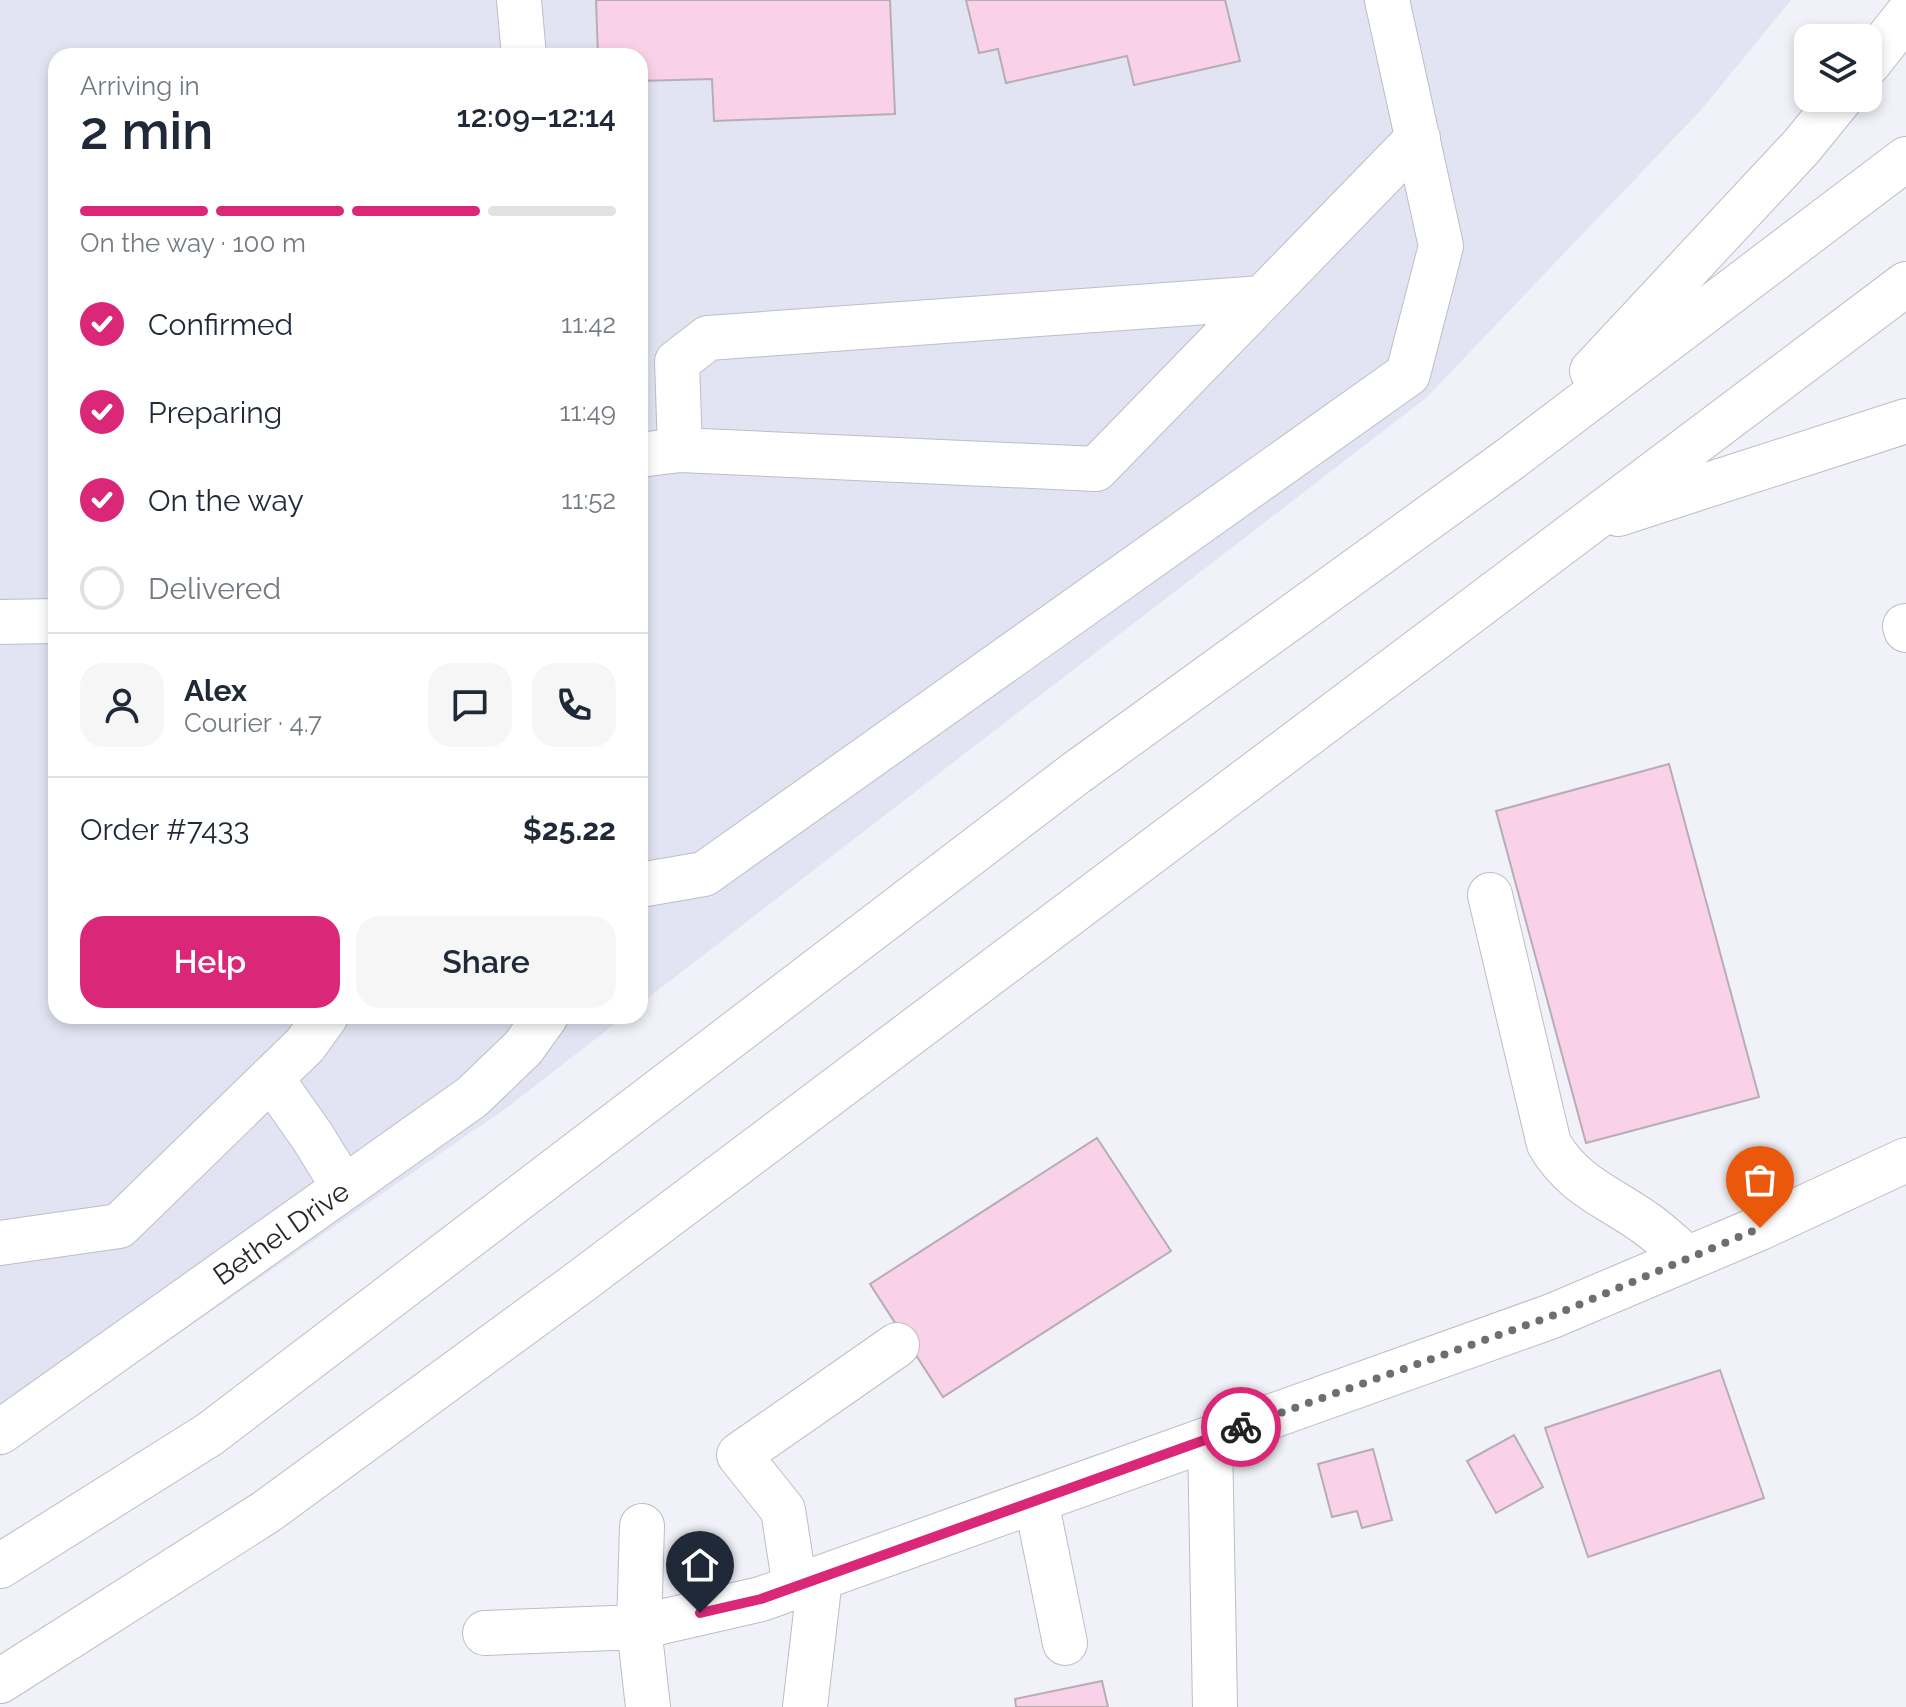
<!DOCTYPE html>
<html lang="en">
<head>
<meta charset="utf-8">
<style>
	body { margin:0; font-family:Raleway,sans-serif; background:#f6f6f7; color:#1f2937; height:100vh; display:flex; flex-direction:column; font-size:30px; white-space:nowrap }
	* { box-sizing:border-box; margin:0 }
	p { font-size:26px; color:#747a83 }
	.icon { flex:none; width:44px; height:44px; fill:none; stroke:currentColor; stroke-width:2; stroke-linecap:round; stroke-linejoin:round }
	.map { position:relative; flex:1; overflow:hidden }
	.details { position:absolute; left:48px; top:48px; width:600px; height:976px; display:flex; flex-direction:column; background:#fff; border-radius:24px; box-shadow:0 4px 12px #0003 }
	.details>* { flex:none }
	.tools { position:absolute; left:1794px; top:24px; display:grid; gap:16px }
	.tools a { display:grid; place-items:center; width:88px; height:88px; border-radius:16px; background:#fff; box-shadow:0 4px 12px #0003; font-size:40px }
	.pin { position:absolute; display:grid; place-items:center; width:68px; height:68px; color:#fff; margin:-82px -34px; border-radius:50% 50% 50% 0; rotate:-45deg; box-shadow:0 0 8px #0007 }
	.pin .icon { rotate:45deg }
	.courier { position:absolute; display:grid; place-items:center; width:80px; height:80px; margin:-40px; border:6px solid #db2777; border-radius:50%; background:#fff; color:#222; box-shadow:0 2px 10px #0007 }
	.overview em { font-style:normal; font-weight:600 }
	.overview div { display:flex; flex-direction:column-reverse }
	.overview { display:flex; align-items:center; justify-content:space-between; height:136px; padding:0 32px }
	h1 { font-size:52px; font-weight:600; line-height:60px }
	.bar { display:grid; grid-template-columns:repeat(4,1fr); gap:12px 8px; align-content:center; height:96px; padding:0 32px }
	.bar i { height:10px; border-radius:6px; background:#e0e1e3 }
	.bar .on { background:#db2777 }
	.bar p { grid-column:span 4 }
	.line { display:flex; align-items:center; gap:20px; padding:0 32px; border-top:2px solid #e0e1e3 }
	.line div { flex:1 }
	.round { display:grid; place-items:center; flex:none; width:84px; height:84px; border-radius:24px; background:#f6f6f7 }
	ol { padding:0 32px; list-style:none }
	li { display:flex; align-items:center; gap:24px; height:88px }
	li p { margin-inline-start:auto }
	li .icon { padding:8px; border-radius:50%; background:#db2777; color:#fff; stroke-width:4 }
	li:last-child { color:#747a83 }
	li i { width:44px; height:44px; border:4px solid #e0e1e3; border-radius:50% }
	.primary-button { display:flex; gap:16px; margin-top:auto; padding:16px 32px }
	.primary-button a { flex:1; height:92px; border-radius:24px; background:#db2777; color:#fff; font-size:32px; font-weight:600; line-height:92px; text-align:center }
	.primary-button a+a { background:#f6f6f7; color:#1f2937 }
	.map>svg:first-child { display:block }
</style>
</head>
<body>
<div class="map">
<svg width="1906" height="1707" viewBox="0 0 1906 1707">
	<rect width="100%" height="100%" fill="#f1f1f9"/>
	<path fill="#e3e4f3" d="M0,0H1791L1701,110L1426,398L640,1004V56H56V1016H625L505,1109L0,1457Z"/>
	<path fill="#f9d1e8" stroke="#b6aeb2" stroke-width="2" d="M596,0H890L895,114L714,121L712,79L640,81V56H598Z
		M966,0H1225L1240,61L1134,85L1127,56L1006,83L998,49L979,53Z
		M1669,764L1759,1097L1586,1143L1496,811Z
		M1097,1138L1171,1251L943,1397L870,1284Z
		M1720,1370L1764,1498L1588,1557L1545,1428Z
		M1514,1435L1543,1487L1496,1513L1467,1461Z
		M1373,1449L1392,1520L1362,1528L1357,1511L1332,1517L1318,1464Z
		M1102,1681L1108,1707H1016L1015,1699Z"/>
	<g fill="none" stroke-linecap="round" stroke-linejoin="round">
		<defs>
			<path id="minor" d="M519,0L524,56
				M680,450L677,362L708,338L1262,298
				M640,455L680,450L1096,469L1418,138
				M0,622L56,621
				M1905,626L1906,630
				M640,885L704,874L1408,374L1441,246L1387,0
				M1490,895L1549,1144C1573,1185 1607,1196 1644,1222C1659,1232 1673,1246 1687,1258
				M271,1078L312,1136L344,1188
				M0,1243L119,1226L305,1045L326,1016
				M0,1432L472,1097L523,1048L546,1016
				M1210,1439L1215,1707
				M1036,1501L1065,1643
				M642,1526L639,1627L648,1707
				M795,1587L783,1510L739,1455L897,1345
				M485,1633L639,1627L761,1599L1552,1316L1760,1228L1906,1160
				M805,1707L820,1578"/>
			<path id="highway" d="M1868,64L1906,16
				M1592,371L1802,146L1841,98
				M1618,514L1906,421
				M0,1566L210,1434L1076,773L1510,459L1906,159
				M0,1681L266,1512L576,1285L1906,284"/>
		</defs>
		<use href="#minor" stroke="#bdbec5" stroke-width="46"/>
		<use href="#highway" stroke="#bdbec5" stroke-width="46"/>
		<use href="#minor" stroke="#fff" stroke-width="44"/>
		<use href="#highway" stroke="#fff" stroke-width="44"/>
	</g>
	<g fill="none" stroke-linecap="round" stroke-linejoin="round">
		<path stroke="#6e6e72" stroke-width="8" stroke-dasharray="0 14.4" d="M1241,1427L1552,1316L1760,1228"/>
		<path stroke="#db2777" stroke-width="10" d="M700,1613L761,1599L1241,1427"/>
	</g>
	<g text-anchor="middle" stroke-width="7" stroke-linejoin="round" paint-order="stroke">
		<g font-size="28" fill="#27272a" stroke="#fff">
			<text transform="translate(281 1233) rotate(-35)" y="10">Bethel Drive</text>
		</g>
	</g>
</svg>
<div class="tools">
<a><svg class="icon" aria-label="layers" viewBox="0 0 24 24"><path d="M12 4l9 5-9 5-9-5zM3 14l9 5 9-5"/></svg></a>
</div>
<div class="pin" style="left:1760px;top:1228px;background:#ea580c"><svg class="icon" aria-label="bag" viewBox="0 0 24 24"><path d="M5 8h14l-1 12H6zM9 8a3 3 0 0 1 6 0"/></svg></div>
<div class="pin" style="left:700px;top:1613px;background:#1f2937"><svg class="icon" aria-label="home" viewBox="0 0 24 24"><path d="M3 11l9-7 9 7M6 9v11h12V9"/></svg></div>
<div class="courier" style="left:1241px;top:1427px"><svg class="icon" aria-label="bike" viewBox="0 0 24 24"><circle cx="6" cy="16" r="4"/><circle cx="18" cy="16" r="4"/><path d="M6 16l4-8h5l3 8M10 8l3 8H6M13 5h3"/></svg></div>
<section class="details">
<div class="overview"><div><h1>2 min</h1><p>Arriving in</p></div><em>12:09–12:14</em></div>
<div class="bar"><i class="on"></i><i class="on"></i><i class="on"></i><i></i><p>On the way · 100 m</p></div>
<ol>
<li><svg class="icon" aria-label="check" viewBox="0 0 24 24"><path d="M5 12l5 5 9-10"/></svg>Confirmed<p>11:42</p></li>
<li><svg class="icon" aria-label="check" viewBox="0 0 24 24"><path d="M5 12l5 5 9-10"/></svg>Preparing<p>11:49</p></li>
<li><svg class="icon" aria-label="check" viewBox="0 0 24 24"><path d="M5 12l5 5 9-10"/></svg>On the way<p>11:52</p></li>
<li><i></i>Delivered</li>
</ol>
<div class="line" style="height:144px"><a class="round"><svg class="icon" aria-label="person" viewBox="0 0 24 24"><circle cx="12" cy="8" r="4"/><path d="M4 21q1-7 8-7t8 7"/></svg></a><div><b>Alex</b><p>Courier · 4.7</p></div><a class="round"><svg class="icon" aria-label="chat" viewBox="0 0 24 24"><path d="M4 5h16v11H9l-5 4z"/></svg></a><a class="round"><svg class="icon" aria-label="phone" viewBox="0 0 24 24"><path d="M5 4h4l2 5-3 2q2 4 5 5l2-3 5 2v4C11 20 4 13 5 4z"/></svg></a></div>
<div class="line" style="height:104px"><div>Order #7433</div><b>$25.22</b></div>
<div class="primary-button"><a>Help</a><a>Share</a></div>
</section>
</div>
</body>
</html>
